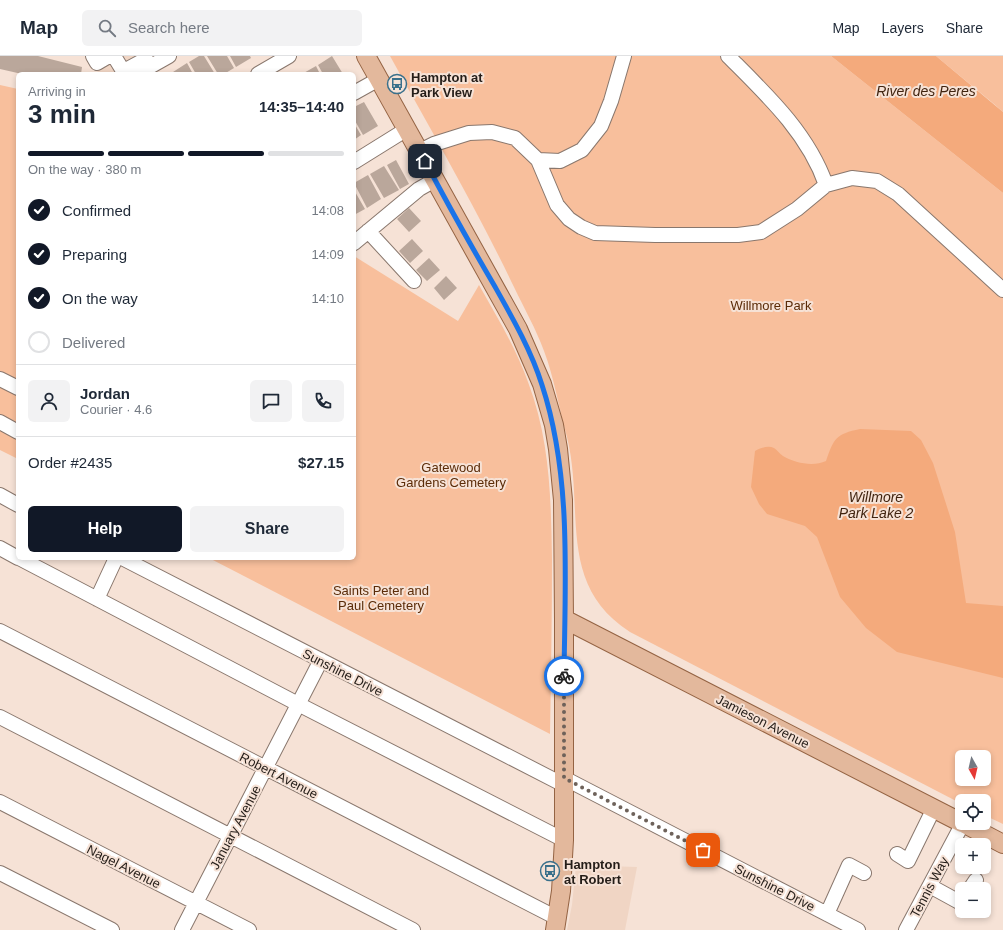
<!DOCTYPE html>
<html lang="en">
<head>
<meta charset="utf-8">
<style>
	body { margin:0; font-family:Arial,sans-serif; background:#f2f2f3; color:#1f2937; height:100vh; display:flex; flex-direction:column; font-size:15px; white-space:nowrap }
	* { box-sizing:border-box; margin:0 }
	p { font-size:13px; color:#747a83 }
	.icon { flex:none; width:22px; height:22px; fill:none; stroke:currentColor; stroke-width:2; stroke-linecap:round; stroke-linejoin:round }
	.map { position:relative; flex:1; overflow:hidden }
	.drawer { position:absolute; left:16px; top:16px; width:340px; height:488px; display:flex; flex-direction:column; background:#fff; border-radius:6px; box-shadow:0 2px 6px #0003 }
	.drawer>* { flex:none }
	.needle { width:26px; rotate:172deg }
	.buttons { position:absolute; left:955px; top:694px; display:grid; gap:8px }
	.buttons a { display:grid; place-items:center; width:36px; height:36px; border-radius:6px; background:#fff; box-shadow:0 2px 6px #0003; font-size:20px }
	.pin { position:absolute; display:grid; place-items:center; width:34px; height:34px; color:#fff; margin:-17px; border-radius:8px; box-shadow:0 2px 6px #0006 }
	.courier { position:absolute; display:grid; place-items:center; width:40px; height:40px; margin:-20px; border:3px solid #1a73e8; border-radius:50%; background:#fff; color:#222; box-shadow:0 1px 5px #0007 }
	.head em { font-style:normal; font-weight:600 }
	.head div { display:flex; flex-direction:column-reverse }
	.head { display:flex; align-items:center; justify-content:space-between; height:68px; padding:0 12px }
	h1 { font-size:26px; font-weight:600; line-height:30px }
	.bar { display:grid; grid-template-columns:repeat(4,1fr); gap:6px 4px; align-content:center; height:48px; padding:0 12px }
	.bar i { height:5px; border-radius:3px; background:#e0e1e3 }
	.bar .selected { background:#111827 }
	.bar p { grid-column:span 4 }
	.line { display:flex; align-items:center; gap:10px; padding:0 12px; border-top:1px solid #e0e1e3 }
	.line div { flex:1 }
	.round { display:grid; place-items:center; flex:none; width:42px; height:42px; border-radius:6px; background:#f2f2f3 }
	ol { padding:0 12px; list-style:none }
	li { display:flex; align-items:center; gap:12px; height:44px }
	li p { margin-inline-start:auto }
	li .icon { padding:4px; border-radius:50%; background:#111827; color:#fff; stroke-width:4 }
	li:last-child { color:#747a83 }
	li i { width:22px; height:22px; border:2px solid #e0e1e3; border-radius:50% }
	.button { display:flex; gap:8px; margin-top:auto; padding:8px 12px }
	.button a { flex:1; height:46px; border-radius:6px; background:#111827; color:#fff; font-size:16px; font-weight:600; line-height:46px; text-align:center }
	.button a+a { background:#f2f2f3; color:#1f2937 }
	header { display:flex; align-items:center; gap:24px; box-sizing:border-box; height:56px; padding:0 20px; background:#fff; border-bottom:1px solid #e0e1e3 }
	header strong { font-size:19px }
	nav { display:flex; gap:22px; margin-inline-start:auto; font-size:14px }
	.search { width:280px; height:36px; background:#f2f2f3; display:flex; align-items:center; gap:10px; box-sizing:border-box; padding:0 14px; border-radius:6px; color:#747a83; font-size:15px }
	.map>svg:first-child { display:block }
</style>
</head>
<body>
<header>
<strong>Map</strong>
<div class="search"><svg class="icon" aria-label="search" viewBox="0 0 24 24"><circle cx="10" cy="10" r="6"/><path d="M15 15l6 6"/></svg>Search here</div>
<nav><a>Map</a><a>Layers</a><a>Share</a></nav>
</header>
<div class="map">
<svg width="1003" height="874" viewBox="0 0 1003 874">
	<rect width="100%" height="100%" fill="#f6e2d6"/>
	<path fill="#f0d5c4" d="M88,0H158L125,18H99Z
		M576,809L637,811L625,874H567L572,849Z"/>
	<path fill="#f8bf9c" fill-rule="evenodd" d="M390,0H831L1003,137V768L984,759V745L960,747L630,576C556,528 585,454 567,381C559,353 554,321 544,295C536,273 524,252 514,231C476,152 432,76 390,0ZM962,701H984V723H962Z
		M936,0H1003V56L994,48Z
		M0,29L18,33V403L0,394Z
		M354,200L458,265L479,229C497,261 516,292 528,326C550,384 551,442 552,503C552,561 551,620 550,678L209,502H354Z"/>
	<path fill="#f4aa7c" d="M831,0H936L1003,56V137Z
		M860,373L911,375L921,384L933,407L955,476L966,547L1003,550V622L897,596L866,572L840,541L817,481L805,470L767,458L759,448L751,431L755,395C761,392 768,389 774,392C777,394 780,398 783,400C795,407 813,411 826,405C834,382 836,378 860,373Z"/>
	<path fill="#baa79b" d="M0,0H38L82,11L81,18H22L0,13Z
		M199,0H204L215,18H196L189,6Z
		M207,0H227L234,12L224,18H218Z
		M230,0H250L251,2L236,11Z
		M332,0L343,18H323L318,9Z
		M187,7L193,18H174L173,16Z
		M316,10L320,18H302Z
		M364,46L378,70L363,79L354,63V51Z
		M354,67L361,79L354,84Z
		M396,104L409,128L400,133L387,109Z
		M384,110L399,134L384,142L370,118Z
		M368,119L381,143L367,152L354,127Z
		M354,134L365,153L354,159Z
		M409,152L421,165L409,176L397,163Z
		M412,183L423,195L410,207L399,195Z
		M429,202L440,214L427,225L416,214Z
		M446,220L457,232L444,244L434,232Z"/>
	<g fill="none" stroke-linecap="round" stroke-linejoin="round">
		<defs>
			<path id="minor" d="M93,0L97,7L109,0
				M114,0L125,18
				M728,0C766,38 808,77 826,129L852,122L877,125L898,138L1003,234
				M124,15L146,3
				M137,18L169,0
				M258,18L289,0
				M354,37L379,23
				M420,95L434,88L469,77L492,76L515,82L538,104L557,149L569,163L581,171L595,177L655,179H738L761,176L797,153L826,129
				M538,104L560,105L582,94L601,70L611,45L624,0
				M354,106L407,73
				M368,175L414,225
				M354,187L419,133L435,124
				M0,323L18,332
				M0,366L18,376
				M0,439L18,449
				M0,492L18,502
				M19,502L298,648L564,784
				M122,502L564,729
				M97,543L116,502
				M0,575L557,862
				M0,661L413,874
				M564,722L858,874
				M0,746L249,874
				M897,798L908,805L934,752
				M0,817L112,874
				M930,830L961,847L962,846
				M970,833L976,824
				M827,858L849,809L864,817
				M182,874L321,604
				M906,874L963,767"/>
			<path id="major" d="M366,0L518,273L542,328L554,369L558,393L563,444L564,563V784L561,835L555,874
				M564,563L962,767
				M963,767L1003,788"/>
		</defs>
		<use href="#minor" stroke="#89776d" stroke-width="16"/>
		<use href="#major" stroke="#946343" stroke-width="20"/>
		<use href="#minor" stroke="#fff" stroke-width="14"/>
		<use href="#major" stroke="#e3b89c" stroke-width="18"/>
	</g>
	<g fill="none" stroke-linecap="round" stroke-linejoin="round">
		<path stroke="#6e625a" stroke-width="4" stroke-dasharray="0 7.2" d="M564,620V722L703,794"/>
		<path stroke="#1a73e8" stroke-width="5" d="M425,105C447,147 470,188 494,229C512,261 531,294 542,329C572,420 565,524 564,620"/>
	</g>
	<defs>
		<symbol id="bus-ring" viewBox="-11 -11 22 22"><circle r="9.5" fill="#f6e2d6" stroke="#3a708b" stroke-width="1.5"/><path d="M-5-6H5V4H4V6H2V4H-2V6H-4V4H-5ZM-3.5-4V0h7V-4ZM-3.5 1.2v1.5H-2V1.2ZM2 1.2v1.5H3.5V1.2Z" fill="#3a708b"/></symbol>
	</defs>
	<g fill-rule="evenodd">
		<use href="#bus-ring" x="386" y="17" width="22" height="22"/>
		<use href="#bus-ring" x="539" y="804" width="22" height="22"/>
	</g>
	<g text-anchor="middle" stroke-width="4" stroke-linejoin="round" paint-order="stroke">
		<g font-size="13" font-weight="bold" fill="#241d18" stroke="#f6e2d6" text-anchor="start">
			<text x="411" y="26">Hampton at<tspan x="411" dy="15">Park View</tspan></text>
			<text x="564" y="813">Hampton<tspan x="564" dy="15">at Robert</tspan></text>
		</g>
		<g font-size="13" fill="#5b2c08" stroke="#f6e2d6">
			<text x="771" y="254">Willmore Park</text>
			<text x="451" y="416">Gatewood<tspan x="451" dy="15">Gardens Cemetery</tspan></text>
			<text x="381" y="539">Saints Peter and<tspan x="381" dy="15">Paul Cemetery</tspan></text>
		</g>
		<g font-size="13" fill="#241d18" stroke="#f6e2d6">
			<text transform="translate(343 616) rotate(27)" y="5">Sunshine Drive</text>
			<text transform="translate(763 665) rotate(27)" y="5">Jamieson Avenue</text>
			<text transform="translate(279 719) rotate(27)" y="5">Robert Avenue</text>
			<text transform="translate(235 771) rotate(-62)" y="5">January Avenue</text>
			<text transform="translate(124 810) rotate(27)" y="5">Nagel Avenue</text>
			<text transform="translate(775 831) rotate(27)" y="5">Sunshine Drive</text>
			<text transform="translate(929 831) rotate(-62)" y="5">Tennis Way</text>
		</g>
		<g font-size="14" font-style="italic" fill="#412410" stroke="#f6e2d6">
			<text x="926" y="40">River des Peres</text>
			<text x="876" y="446">Willmore<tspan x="876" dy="16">Park Lake 2</tspan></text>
		</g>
	</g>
</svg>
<div class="buttons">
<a><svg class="needle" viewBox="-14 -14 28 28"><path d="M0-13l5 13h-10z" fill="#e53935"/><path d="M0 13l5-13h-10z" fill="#747a83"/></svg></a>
<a><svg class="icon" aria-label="locate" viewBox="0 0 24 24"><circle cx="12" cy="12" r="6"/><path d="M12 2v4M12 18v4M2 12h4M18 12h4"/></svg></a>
<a>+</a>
<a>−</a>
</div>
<div class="pin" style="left:703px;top:794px;background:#ea580c"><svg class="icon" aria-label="bag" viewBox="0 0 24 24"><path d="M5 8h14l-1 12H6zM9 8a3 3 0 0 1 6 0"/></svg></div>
<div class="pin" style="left:425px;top:105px;background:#1f2937"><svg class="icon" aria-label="home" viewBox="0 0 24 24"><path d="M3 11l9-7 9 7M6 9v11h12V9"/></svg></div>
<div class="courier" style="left:564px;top:620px"><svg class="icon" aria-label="bike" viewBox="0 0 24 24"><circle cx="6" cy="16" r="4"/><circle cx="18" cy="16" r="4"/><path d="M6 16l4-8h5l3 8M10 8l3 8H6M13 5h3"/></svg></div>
<section class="drawer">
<div class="head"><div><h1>3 min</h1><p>Arriving in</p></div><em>14:35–14:40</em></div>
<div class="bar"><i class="selected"></i><i class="selected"></i><i class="selected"></i><i></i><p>On the way · 380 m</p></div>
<ol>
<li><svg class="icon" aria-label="check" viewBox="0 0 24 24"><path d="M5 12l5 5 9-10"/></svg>Confirmed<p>14:08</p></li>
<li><svg class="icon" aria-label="check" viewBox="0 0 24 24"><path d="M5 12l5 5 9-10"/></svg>Preparing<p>14:09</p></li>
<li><svg class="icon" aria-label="check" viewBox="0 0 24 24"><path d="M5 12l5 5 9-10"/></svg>On the way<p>14:10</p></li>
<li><i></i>Delivered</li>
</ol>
<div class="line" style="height:72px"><a class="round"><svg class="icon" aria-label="person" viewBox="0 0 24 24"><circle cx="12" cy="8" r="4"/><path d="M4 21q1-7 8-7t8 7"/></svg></a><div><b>Jordan</b><p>Courier · 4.6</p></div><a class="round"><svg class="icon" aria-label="chat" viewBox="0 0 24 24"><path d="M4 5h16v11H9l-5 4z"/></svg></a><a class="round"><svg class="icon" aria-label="phone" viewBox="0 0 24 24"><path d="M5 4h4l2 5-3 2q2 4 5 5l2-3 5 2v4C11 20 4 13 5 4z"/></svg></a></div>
<div class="line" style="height:52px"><div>Order #2435</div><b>$27.15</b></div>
<div class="button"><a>Help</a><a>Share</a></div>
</section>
</div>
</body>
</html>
